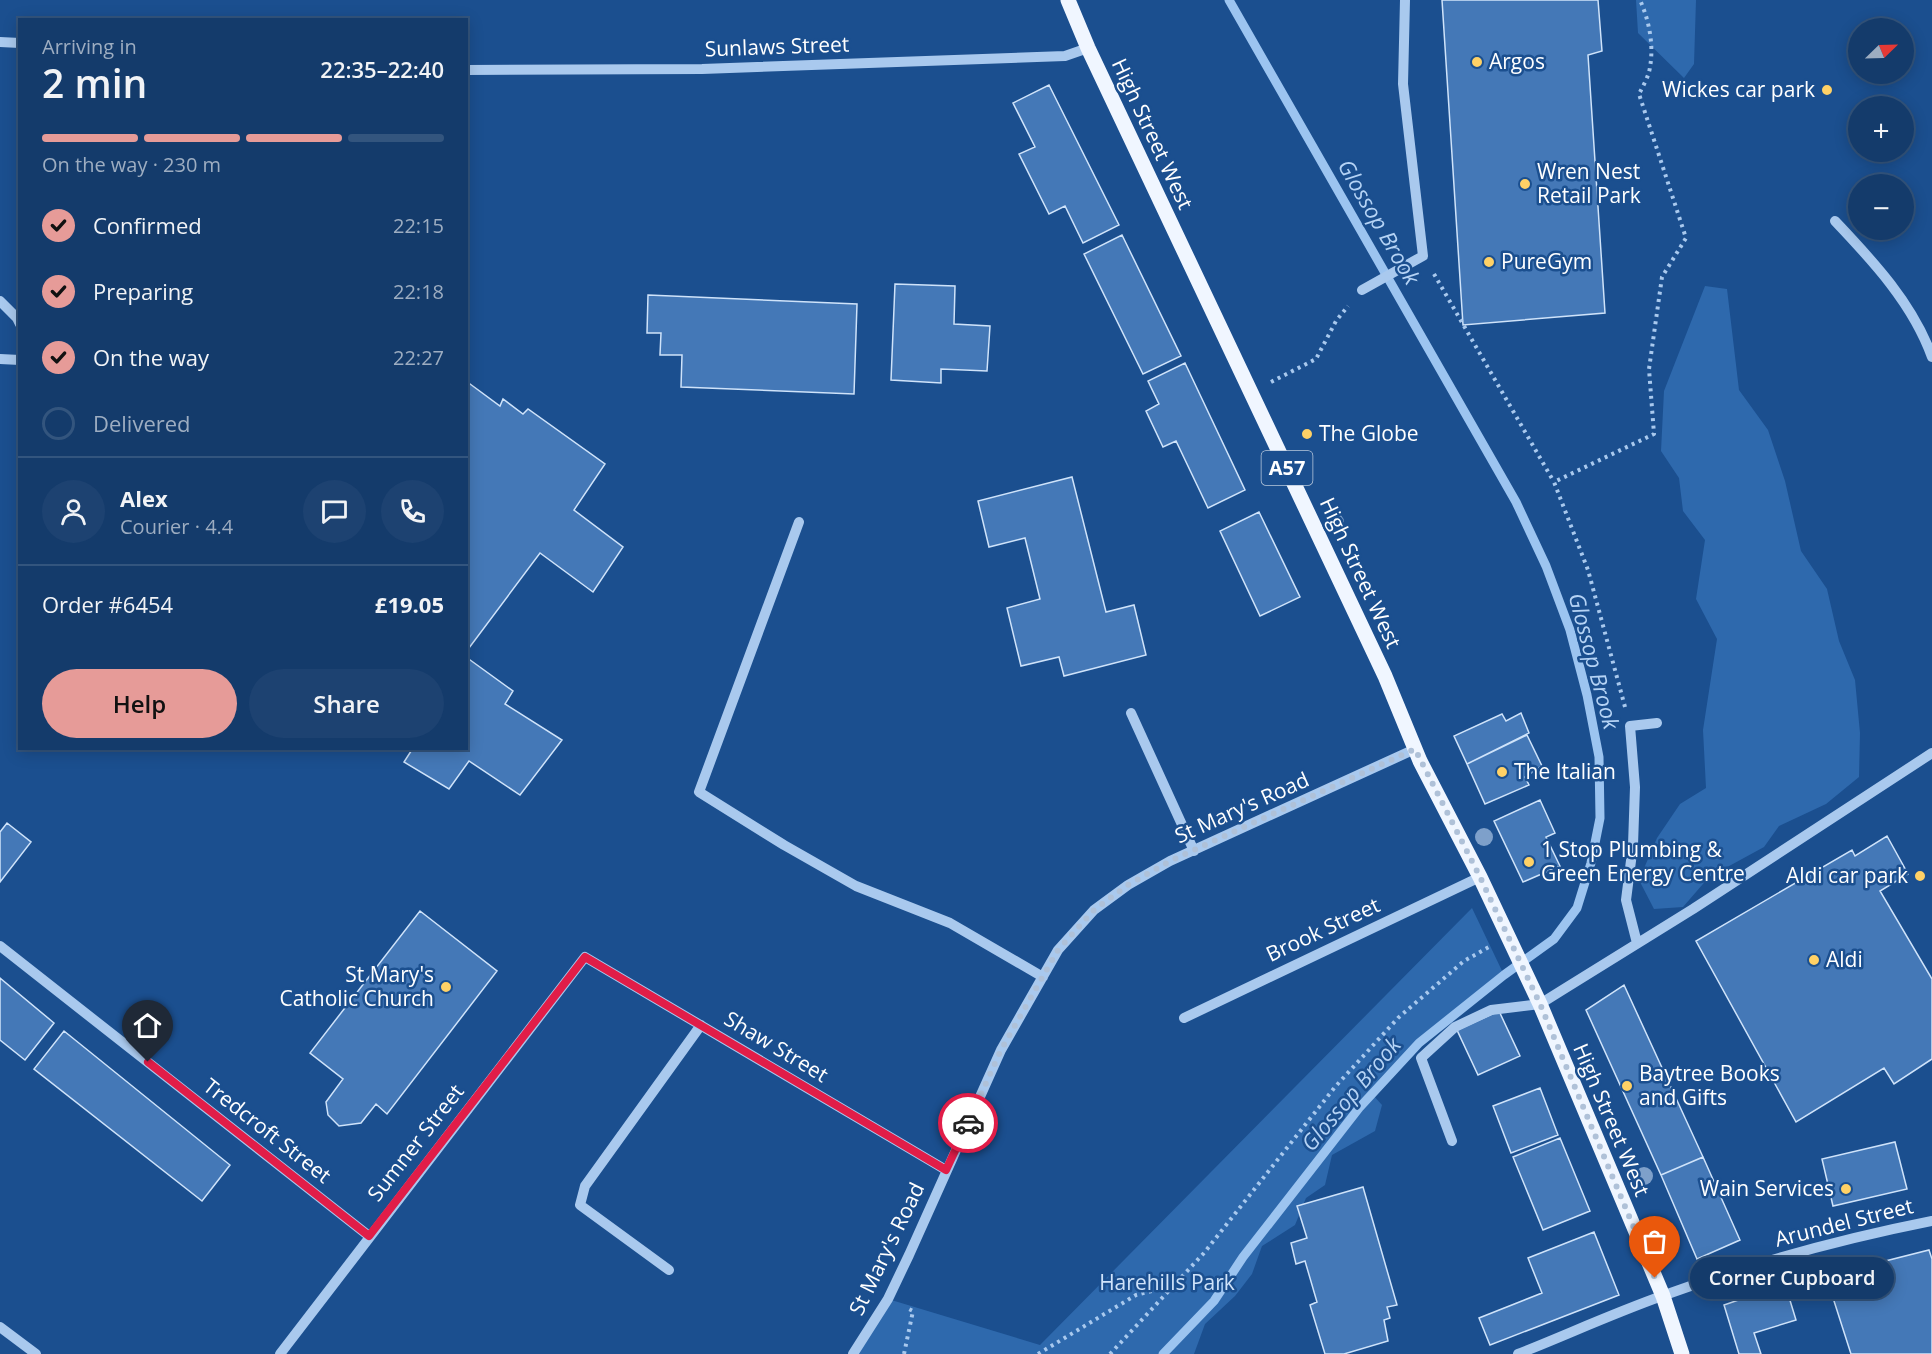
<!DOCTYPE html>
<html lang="en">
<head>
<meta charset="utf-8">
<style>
	body { margin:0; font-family:"Open Sans",sans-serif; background:#1d4271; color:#f1f3f6; height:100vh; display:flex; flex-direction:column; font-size:22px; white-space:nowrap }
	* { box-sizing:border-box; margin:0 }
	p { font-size:20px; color:#9dadc1 }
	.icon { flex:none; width:33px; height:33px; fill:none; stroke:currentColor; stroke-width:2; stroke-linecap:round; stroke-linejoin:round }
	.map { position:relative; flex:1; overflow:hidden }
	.side { position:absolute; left:18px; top:18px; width:450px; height:732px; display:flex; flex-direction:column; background:#143b6b; border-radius:0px; box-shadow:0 3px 15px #0003,0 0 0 2px #33557e }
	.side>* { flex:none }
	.needle { width:39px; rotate:67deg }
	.tools { position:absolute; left:1848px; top:18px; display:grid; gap:12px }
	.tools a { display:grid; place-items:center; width:66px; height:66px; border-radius:50%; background:#143b6b; box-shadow:0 3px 15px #0003,0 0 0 2px #33557e; font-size:30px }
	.pin { position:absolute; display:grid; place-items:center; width:51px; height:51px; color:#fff; margin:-62px -26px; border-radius:50% 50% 50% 0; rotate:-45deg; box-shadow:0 0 6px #0007 }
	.pin .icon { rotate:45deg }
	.courier { position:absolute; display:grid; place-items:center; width:60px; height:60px; margin:-30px; border:4px solid #e11d48; border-radius:50%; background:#fff; color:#222; box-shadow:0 2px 8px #0007 }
	.bubble { position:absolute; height:42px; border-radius:21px; background:#143b6b; box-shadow:0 3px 15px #0003,0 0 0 2px #33557e; font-size:20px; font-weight:600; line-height:42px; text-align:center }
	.summary em { font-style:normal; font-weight:600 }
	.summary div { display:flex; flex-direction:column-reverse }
	.summary { display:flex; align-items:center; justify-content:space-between; height:102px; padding:0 24px }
	h1 { font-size:39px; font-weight:600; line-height:45px }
	.bar { display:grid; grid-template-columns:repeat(4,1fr); gap:9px 6px; align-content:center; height:72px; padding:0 24px }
	.bar i { height:8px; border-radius:4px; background:#33557e }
	.bar .current { background:#e69b98 }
	.bar p { grid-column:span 4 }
	.line { display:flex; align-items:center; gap:15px; padding:0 24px; border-top:2px solid #33557e }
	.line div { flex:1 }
	.round { display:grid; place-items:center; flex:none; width:63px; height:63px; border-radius:32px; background:#1d4271 }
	ol { padding:0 24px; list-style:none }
	li { display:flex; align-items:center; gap:18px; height:66px }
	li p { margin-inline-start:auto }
	li .icon { padding:6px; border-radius:50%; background:#e69b98; color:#111; stroke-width:4 }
	li:last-child { color:#9dadc1 }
	li i { width:33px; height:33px; border:3px solid #33557e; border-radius:50% }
	.cta { display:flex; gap:12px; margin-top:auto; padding:12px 24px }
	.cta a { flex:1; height:69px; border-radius:36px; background:#e69b98; color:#111; font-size:24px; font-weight:600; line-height:69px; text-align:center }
	.cta a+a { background:#1d4271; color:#f1f3f6 }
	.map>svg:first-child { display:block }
</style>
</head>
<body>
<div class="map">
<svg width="1932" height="1354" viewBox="0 0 1932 1354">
	<rect width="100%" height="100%" fill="#1b4f8f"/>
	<path fill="#2e69ad" d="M1636,0H1696L1694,64L1684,78L1638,33Z
		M1705,286L1727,289L1739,390L1768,430L1785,481L1801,551L1827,589L1839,641L1855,680L1860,733L1859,777L1826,804L1779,826L1764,847L1709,877L1683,907L1654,909L1639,880L1657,838L1680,804L1706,788L1703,730L1717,639L1696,599L1705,540L1683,511L1679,478L1661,451L1664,391Z
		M1472,908L1504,975L1419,1043L1372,1094L1382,1105L1375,1131L1332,1155L1325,1185L1306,1198L1295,1225L1262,1246L1252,1274L1235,1296L1205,1324L1194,1354H853L888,1299L1040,1345Z"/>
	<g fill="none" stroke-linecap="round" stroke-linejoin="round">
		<path stroke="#9cc4f0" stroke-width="9" d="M1163,1354L1214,1301L1243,1257L1359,1108L1419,1043L1504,975L1554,939L1577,908L1591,863L1600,818L1599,757L1587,695L1570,630L1546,566L1516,502L1229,0"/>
	</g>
	<path fill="#4478b7" stroke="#cfe3fa" stroke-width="1.5" d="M1442,0H1598L1602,51L1588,55L1605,313L1463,325Z
		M1049,85L1119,225L1083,243L1065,206L1049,214L1019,154L1035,147L1013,103Z
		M1122,235L1181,356L1143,374L1084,254Z
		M895,284L955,286L954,324L990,326L987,371L941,369V383L891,380Z
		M648,295L857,304L854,394L681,387L682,355H660L661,333H647Z
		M1185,363L1245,490L1208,508L1176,441L1163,447L1146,411L1159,404L1148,381Z
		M466,381L500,406L503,399L523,414L528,409L605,464L574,510L623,547L593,592L540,553L466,652Z
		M1072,477L1106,612L1134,605L1146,655L1064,676L1059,657L1021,666L1007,608L1040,599L1025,538L989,547L978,501Z
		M1259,512L1300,597L1260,616L1220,531Z
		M466,657L513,691L505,704L562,740L520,795L469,761L449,789L404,762L413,748H466Z
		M1521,713L1529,733L1467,764L1454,736L1502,714L1506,721Z
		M1527,735L1542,766L1525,777L1529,785L1485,804L1467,764Z
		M1540,800L1555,833L1546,837L1560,866L1523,882L1494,821Z
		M7,823L31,842L0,882V832Z
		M1887,836L1908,874L1880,891L1932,979V1059L1894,1084L1884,1068L1796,1122L1696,941L1852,850L1855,856Z
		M420,911L497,971L387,1114L376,1104L361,1123L339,1126L328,1115L326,1102L343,1079L310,1053Z
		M0,978L54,1023L25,1060L0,1040Z
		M1624,985L1703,1157L1661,1175L1586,1010Z
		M1499,1011L1520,1056L1478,1075L1457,1030Z
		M64,1031L230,1165L202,1201L34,1069Z
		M1540,1088L1558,1135L1511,1153L1493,1106Z
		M1560,1138L1590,1211L1543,1230L1513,1157Z
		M1895,1142L1907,1189L1833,1206L1822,1159Z
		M1703,1157L1740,1240L1697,1259L1661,1175Z
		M1363,1187L1397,1305L1387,1307L1390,1318L1384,1320L1388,1341L1344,1354H1325L1310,1305L1317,1302L1305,1261L1296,1264L1291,1243L1307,1238L1297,1206Z
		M1594,1232L1619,1295L1490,1345L1479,1318L1542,1293L1528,1258Z
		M1929,1250L1932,1259V1354H1851L1826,1276Z
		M1785,1284L1796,1320L1754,1333L1761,1354H1739L1724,1305Z"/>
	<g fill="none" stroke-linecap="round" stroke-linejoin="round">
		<path stroke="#a9c9ee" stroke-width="4" stroke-dasharray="3 4.5" stroke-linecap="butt" d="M1434,274L1554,482
			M1271,382L1316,359L1336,321L1348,306
			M1625,707L1588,570L1554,482L1654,434L1649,369L1662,277L1686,238L1639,94C1643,86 1649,76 1650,67C1654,45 1649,20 1640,0
			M904,1354L913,1311L907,1308
			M1038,1354L1136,1295L1172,1286
			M1110,1354L1204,1253L1335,1087L1398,1018L1464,961L1489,947"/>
		<path stroke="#a9c9ee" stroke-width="10" d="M0,42L20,43
			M466,70L702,69L1065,56L1088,48
			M1835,221C1873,261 1913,304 1932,357
			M1362,290L1423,256L1403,84L1405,0
			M0,301L17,318L20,324
			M0,359L20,360
			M799,522L699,792L784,845L856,886L950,923L1043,977
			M1131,713L1194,851
			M1637,943L1626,900L1633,845L1635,787L1630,726L1657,723
			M0,946L369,1236
			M1184,1018L1480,877
			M1452,1141L1421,1058L1455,1027L1491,1010L1540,1004L1564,989L1693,909L1932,753
			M669,1270L580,1205L585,1186L701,1025
			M0,1327L36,1354
			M280,1354L585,957L946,1170
			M853,1354L888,1299L909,1255L1001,1050L1058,950L1094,910L1128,885L1170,861L1415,749
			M1518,1354C1566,1335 1614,1313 1662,1296C1750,1264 1841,1239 1932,1221"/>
		<path stroke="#f0f6ff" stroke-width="15" d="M1068,0L1088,48L1385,676L1420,761L1480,877L1540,1004L1663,1296L1682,1354"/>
	</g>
	<g fill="#7ea0ca">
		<circle cx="1335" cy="522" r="9"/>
		<circle cx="1484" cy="837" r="9"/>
		<circle cx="1644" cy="1176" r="9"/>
	</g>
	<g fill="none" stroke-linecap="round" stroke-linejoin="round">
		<path stroke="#afc1d8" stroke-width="6" stroke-dasharray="0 10.8" d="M968,1123L1001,1050L1058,950L1094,910L1128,885L1170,861L1415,749L1480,877L1540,1004L1655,1278"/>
		<path stroke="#e11d48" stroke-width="8" d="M148,1062L369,1236L585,957L946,1170L968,1123"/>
	</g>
	<g fill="#ffd166" stroke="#1b4f8f" stroke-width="2">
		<circle cx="1477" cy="62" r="6"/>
		<circle cx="1827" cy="90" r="6"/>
		<circle cx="1525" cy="184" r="6"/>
		<circle cx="1489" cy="262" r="6"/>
		<circle cx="1307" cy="434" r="6"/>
		<circle cx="1502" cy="772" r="6"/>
		<circle cx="1529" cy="862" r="6"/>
		<circle cx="1920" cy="876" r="6"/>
		<circle cx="1814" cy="960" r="6"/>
		<circle cx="446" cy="987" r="6"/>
		<circle cx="1627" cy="1086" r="6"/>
		<circle cx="1846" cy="1189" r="6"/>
	</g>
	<g text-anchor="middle" stroke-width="5" stroke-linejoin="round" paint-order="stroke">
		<rect fill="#1b4f8f" stroke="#bbcadd" stroke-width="1.5" x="1261.5" y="451" width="51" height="34" rx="4.5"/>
		<g font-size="20" font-weight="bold" fill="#fff">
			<text x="1287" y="475">A57</text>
		</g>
		<g font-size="21" fill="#fff" stroke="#1b4f8f">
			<text transform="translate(777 47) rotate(-2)" y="7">Sunlaws Street</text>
			<text transform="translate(1152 134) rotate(65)" y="7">High Street West</text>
			<text transform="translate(1360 573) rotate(65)" y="7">High Street West</text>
			<text transform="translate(1242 808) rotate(-24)" y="7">St Mary's Road</text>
			<text transform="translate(1323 930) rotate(-25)" y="7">Brook Street</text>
			<text transform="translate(776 1047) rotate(31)" y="7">Shaw Street</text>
			<text transform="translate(1611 1120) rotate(67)" y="7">High Street West</text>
			<text transform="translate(267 1131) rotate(38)" y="7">Tredcroft Street</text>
			<text transform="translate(416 1143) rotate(-52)" y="7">Sumner Street</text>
			<text transform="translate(1844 1223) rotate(-14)" y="7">Arundel Street</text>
			<text transform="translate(887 1249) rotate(-64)" y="7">St Mary's Road</text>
		</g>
		<g font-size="21" fill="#fff" stroke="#1b4f8f" text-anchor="start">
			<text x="1489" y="69">Argos</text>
			<text x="1815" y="97" text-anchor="end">Wickes car park</text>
			<text x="1537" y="179">Wren Nest<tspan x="1537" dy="24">Retail Park</tspan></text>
			<text x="1501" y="269">PureGym</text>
			<text x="1319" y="441">The Globe</text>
			<text x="1514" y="779">The Italian</text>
			<text x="1541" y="857">1 Stop Plumbing &amp;<tspan x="1541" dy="24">Green Energy Centre</tspan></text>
			<text x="1908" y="883" text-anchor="end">Aldi car park</text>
			<text x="1826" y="967">Aldi</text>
			<text x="434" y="982" text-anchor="end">St Mary's<tspan x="434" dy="24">Catholic Church</tspan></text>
			<text x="1639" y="1081">Baytree Books<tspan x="1639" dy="24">and Gifts</tspan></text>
			<text x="1834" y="1196" text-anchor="end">Wain Services</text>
		</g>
		<g font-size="21" fill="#cfe3fa" stroke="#1b4f8f">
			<text x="1167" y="1290">Harehills Park</text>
		</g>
		<g font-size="22" font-style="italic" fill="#b5d3f5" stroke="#1b4f8f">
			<text transform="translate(1379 222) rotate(60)" y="8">Glossop Brook</text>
			<text transform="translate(1594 661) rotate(75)" y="8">Glossop Brook</text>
			<text transform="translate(1351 1094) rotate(-50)" y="8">Glossop Brook</text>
		</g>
	</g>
</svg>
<div class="tools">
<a><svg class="needle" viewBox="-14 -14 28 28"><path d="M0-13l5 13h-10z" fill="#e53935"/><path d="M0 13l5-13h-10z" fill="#9dadc1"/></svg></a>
<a>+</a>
<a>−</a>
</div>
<div class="pin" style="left:1655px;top:1278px;background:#ea580c"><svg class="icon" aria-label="bag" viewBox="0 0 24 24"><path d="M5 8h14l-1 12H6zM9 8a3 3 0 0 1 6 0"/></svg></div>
<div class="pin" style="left:148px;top:1062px;background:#1f2937"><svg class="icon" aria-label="home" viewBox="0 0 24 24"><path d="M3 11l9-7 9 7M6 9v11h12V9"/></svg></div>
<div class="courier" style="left:968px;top:1123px"><svg class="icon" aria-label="car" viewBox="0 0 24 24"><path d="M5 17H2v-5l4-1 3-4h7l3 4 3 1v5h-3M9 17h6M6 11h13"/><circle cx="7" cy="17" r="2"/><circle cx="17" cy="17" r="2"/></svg></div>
<div class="bubble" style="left:1690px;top:1257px;width:204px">Corner Cupboard</div>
<section class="side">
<div class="summary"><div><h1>2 min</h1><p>Arriving in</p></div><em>22:35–22:40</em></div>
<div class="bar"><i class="current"></i><i class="current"></i><i class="current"></i><i></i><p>On the way · 230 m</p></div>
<ol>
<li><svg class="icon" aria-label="check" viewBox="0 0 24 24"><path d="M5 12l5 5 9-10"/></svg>Confirmed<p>22:15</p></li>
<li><svg class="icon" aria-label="check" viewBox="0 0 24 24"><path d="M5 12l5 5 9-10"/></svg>Preparing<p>22:18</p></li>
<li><svg class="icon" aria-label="check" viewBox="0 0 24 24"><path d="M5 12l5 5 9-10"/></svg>On the way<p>22:27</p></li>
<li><i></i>Delivered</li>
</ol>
<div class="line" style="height:108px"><a class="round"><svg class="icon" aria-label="person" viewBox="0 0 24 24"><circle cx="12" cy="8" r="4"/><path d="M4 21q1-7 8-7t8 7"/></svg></a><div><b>Alex</b><p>Courier · 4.4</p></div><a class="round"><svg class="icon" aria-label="chat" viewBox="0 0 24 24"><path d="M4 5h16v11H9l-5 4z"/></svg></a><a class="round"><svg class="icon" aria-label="phone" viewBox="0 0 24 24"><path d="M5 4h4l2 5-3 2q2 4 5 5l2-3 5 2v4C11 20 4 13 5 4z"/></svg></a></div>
<div class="line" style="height:78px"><div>Order #6454</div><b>£19.05</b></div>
<div class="cta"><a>Help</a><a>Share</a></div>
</section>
</div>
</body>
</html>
